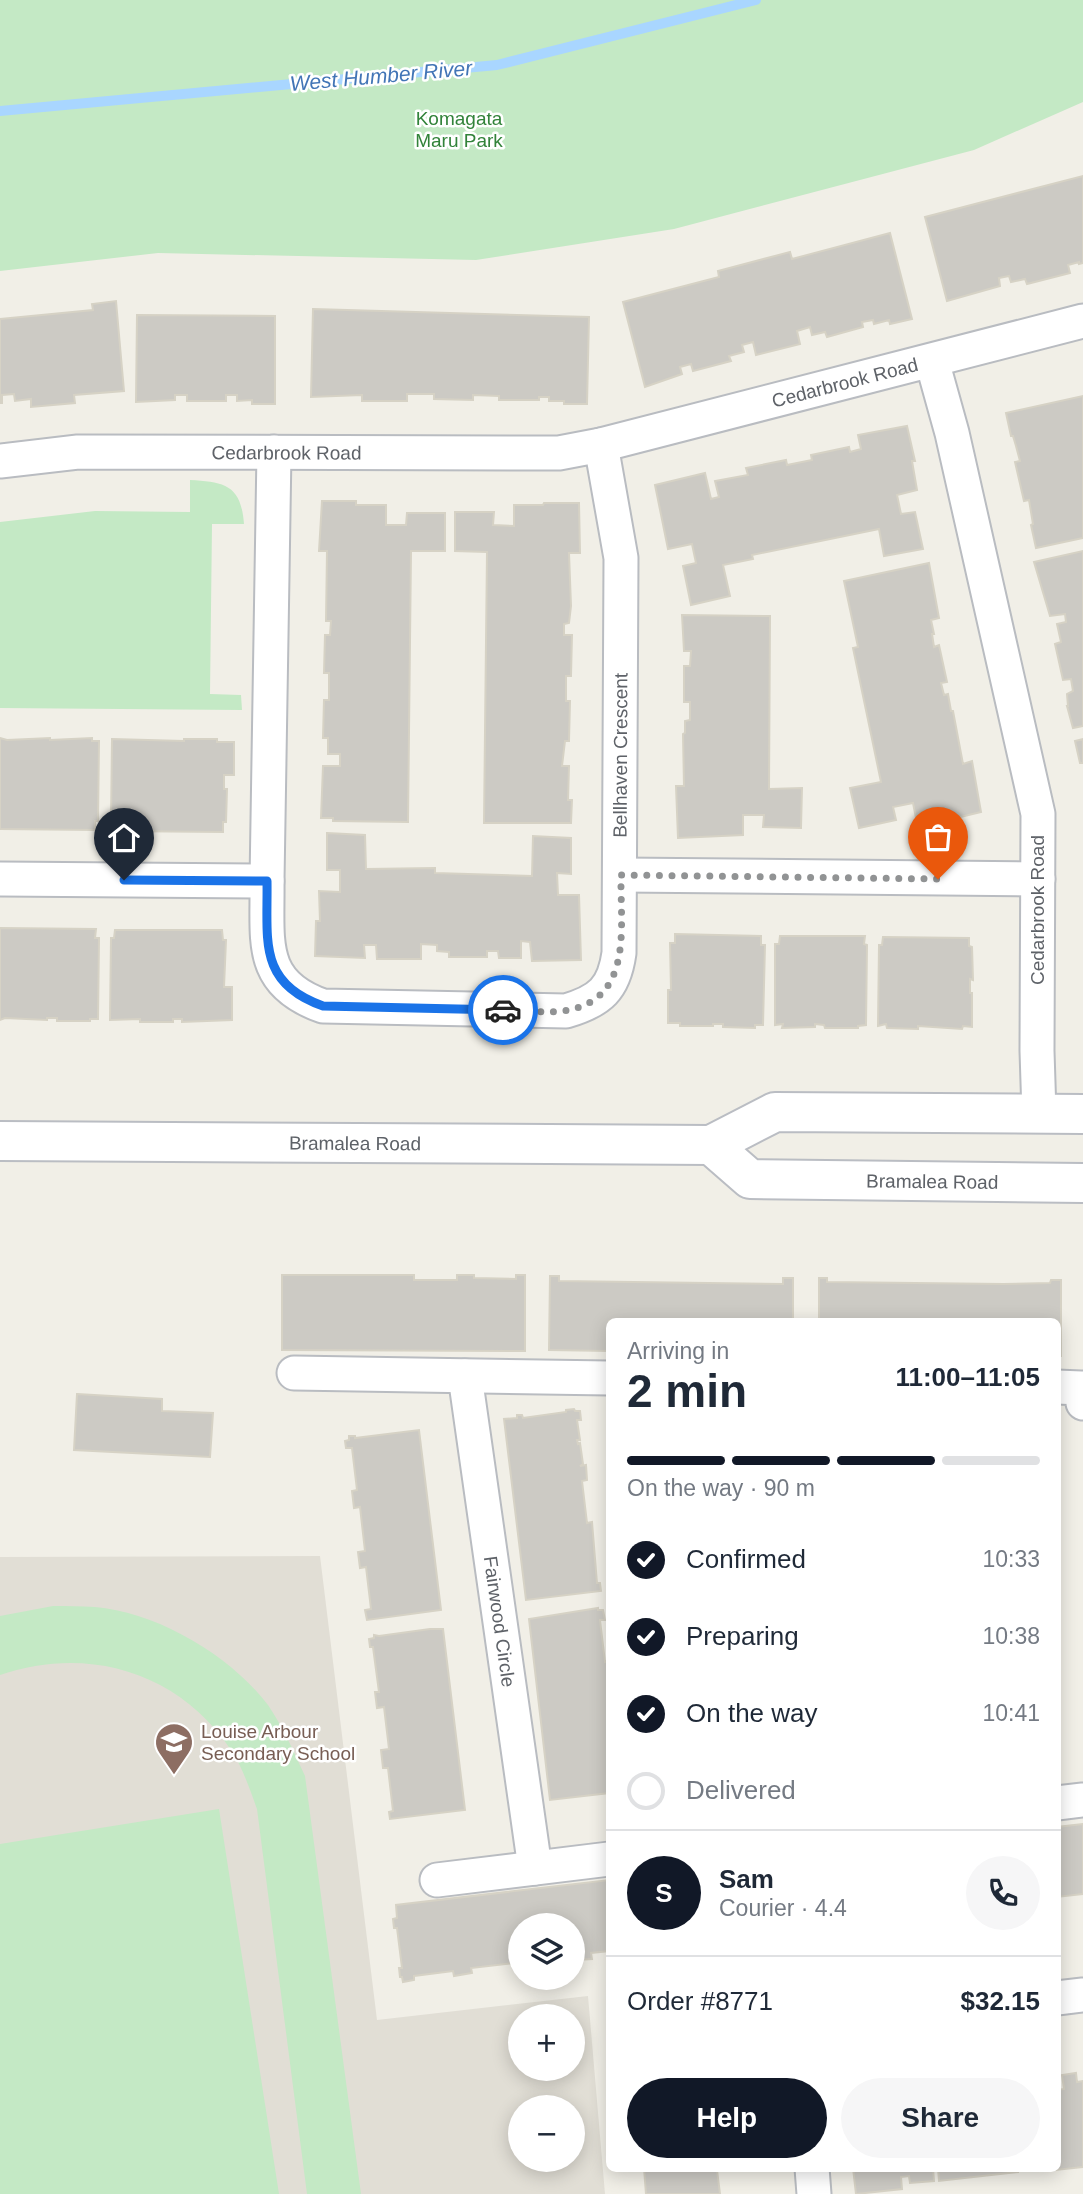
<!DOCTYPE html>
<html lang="en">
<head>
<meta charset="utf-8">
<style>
	body { margin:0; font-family:Helvetica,sans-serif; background:#f6f6f7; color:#1f2937; height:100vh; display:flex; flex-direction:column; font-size:26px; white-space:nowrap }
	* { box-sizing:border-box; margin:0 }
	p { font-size:23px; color:#747a83 }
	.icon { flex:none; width:38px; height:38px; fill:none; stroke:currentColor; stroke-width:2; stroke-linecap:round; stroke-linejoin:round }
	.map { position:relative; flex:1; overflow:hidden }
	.sheet { position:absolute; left:606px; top:1318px; width:455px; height:854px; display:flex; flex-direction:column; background:#fff; border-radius:10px; box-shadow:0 4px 18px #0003 }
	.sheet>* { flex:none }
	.controls { position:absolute; left:508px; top:1913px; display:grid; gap:14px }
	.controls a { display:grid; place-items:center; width:77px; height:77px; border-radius:50%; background:#fff; box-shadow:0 4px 18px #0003; font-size:35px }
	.pin { position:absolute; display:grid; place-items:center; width:60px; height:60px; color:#fff; margin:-72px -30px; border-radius:50% 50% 50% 0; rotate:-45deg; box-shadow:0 0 7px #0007 }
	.pin .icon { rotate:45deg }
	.courier { position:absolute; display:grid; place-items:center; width:70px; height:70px; margin:-35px; border:5px solid #1a73e8; border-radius:50%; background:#fff; color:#222; box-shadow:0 2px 9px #0007 }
	.overview em { font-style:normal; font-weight:600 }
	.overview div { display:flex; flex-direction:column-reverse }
	.overview { display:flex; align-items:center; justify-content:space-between; height:119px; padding:0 21px }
	h1 { font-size:46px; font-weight:600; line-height:52px }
	.bar { display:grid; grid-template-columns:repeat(4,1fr); gap:10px 7px; align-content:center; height:84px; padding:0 21px }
	.bar i { height:9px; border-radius:5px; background:#e0e1e3 }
	.bar .selected { background:#111827 }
	.bar p { grid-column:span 4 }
	.line { display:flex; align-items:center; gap:18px; padding:0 21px; border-top:2px solid #e0e1e3 }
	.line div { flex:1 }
	.round { display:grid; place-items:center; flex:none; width:74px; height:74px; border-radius:37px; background:#f6f6f7 }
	ol { padding:0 21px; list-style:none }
	li { display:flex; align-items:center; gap:21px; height:77px }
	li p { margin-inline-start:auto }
	li .icon { padding:7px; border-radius:50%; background:#111827; color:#fff; stroke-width:4 }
	li:last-child { color:#747a83 }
	li i { width:38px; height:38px; border:4px solid #e0e1e3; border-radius:50% }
	.cta { display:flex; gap:14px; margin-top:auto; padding:14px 21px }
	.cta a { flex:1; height:80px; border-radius:42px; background:#111827; color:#fff; font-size:28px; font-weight:600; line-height:80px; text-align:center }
	.cta a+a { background:#f6f6f7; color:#1f2937 }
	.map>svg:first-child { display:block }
</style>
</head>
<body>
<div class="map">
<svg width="1083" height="2194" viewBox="0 0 1083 2194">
	<rect width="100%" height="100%" fill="#f1efe7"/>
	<path fill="#e1ded5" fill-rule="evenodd" d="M320,1556L377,2020L588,1996L605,2194H0V1557ZM520,2016H572V2068H520ZM520,2107H572V2160H520Z"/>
	<path fill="#c4e9c5" d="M0,0H1083V102L974,150L674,229L476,260L158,253L0,271Z
		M190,480C225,482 241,485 244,524H212L210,694L241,695L242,710L0,708V522L95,511L190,512Z
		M53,1606C67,1606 81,1606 95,1607C157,1612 231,1656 268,1705C283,1727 294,1752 305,1776L361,2194H307L257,1809C250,1790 243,1768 231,1750C179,1672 88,1645 0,1675V1616Z
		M219,1809L279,2194H0V1844Z"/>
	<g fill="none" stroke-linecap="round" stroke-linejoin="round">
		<path stroke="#a9d6ff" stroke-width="10" d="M0,111L497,65L756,0"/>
	</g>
	<path fill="#cccac4" stroke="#d6d2c5" stroke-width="2" d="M1083,176V263L1079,264V262L1068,265L1070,273L1027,284L1025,279L1011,282L1009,276L999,278L1000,286L947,301L925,217Z
		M890,233L912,319L890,324L889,320L874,324L873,320L862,322L863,327L827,337L825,332L812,335L810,327L797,331L800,344L756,355L753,342L742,345L744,352L729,356L731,361L693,371L691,364L680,367L682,374L645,387L623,302L719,277L718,271L790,252L792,259Z
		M116,301L124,391L74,395L75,403L31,407V399L15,401L14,394L2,395V403H0V319L93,310L92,304Z
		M313,309L589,317L587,404H564V401H549V397H539V400H499V396L473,395V400L434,399V394H407V401H362V395L311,397Z
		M137,315L275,316V404H252V400L237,401V395H226V401H187V395H175V400L136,402Z
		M1083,396V538L1036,548L1031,525L1033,524L1029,500L1024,501L1015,462L1020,461L1016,446L1013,436H1011L1006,413Z
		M907,426L915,461H912L917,490L897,495L901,514L915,512L923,549L884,556L879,529L752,555L753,559L723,565L730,596L691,605L683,566L696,563L692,544L668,549L655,485L705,473L711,499L719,497L715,481L748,475L746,468L786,460L787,465L812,460L811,455L849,447L850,452L861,449L858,435Z
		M322,501H356V505H386V525H406L407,513H445V551H411L408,822L333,821V818H321L323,766H340V754H328V738H323L324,700H329V673H324L325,635H330L331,621H326L327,551H319Z
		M544,503H579L580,553H569L571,606L569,623L564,624V635H572L571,676H566V701H570L569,741H565L562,766H569L568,800H572L571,823H484L487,552L455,551V512H494L493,525L514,526V505H543Z
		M1083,551V726L1073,728L1067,706H1068L1067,694L1073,691L1071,679L1063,680L1055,644L1061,642L1057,624L1066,622L1065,614L1050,616L1034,562Z
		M929,563L939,618L931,620L934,634H932L934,647L939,645L947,682L941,683L944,695L948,694L951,711H953L963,764L972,761L981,812L948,820L947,816L917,823L913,803L893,807L896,820L859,828L850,788L881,782L853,648L858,647L844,581Z
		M682,615L770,616L769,789L802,788L801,828L763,827L764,815H743V835L678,838L676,786H684L683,734L685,733V721L690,720V702H684V666H690L691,651H684Z
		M0,738L7,740L50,738V740L92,738V741H99L98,821H95V830L0,829Z
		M112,739L184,741V739H217V742H234V775H224V789H227L226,822H223V832L114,831L115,821L111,822Z
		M1083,739V763H1080L1075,741Z
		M327,833L365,835L366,869L435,868V873L532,876L533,836L571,838V874L557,873L558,895H579L581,960L532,961L530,942L521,941V958H499L498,951H487V957H449V952L437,951V945L421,944V959H377L376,945H364L365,958L315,956L316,921H320L319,891L340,892V870H327Z
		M0,928L96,929L95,938H99L98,1019H90V1021H57V1018H47V1020L5,1018L0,1020Z
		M115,930H222L223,940H226L224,987H232V1020L182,1022V1019H173V1022H140V1019L110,1020L111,938H114Z
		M675,934L761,936V945H765L763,1025H755V1028L723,1027V1024H713V1026H680V1023H668V990H671L670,943H675Z
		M780,936H865L864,944L867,945L866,1025L858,1026V1028H825L824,1025L815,1024V1027L782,1028L783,1024L775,1025V944H779Z
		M883,937L969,938V946L972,947L973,980L970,979V993H972V1027L963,1026L962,1029L918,1026V1029L887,1028L886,1024L878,1026L879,945H882Z
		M282,1275H414V1280H457V1275H474V1278L516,1279V1275H525V1351L282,1350Z
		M550,1276H559V1281L783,1284V1278H793V1321H609V1351L549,1350Z
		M819,1278H827V1282L1003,1284L1050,1283L1051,1280H1061V1356H1057V1321H819Z
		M77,1394L162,1399V1411L213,1413L210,1457L74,1450Z
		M574,1409L575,1411H580L581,1420H577L580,1440H577L578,1444L580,1443L583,1464L580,1466L586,1465L587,1480L582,1481L587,1523L592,1522L597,1583H600L601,1591L526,1600L504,1419L517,1418V1415H522L523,1418L566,1412V1410Z
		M419,1430L441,1610L367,1620L365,1610L371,1609L366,1567L360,1568L358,1552L365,1551L360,1507L354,1508L352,1491L357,1490L352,1448H346L345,1441L349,1440V1436H355V1438Z
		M598,1608V1610H603L605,1620H600L605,1662L609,1661V1681H607L609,1793L550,1800L529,1619Z
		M430,1629H443L465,1810L390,1819L389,1812L393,1811L388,1768H383L381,1750L389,1749L384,1707L377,1708L375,1692H379L373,1647H370L369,1639L374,1638V1635L379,1636Z
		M1083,1824V1894L1057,1897V1827Z
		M609,1880V1951L591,1953L592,1959L575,1960L572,1956V1925H520V1968H516L515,1963L471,1968L472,1973L454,1976L453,1971L414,1976V1980L403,1982L402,1977H400L399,1968H402L397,1928H394L393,1919L397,1918L396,1905Z
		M1076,2073L1077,2082L1083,2081V2167L1056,2170L1057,2090L1064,2089L1062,2075Z
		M644,2168H728L729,2169L717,2170L720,2194H646Z
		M853,2168H933L934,2181L910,2183L909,2176L901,2177L902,2189L856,2194Z
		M938,2168H1018V2172L939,2181Z"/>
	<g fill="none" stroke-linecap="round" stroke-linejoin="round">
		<defs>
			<g id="street">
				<path d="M932,361L952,433L1038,814L1037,1051L1039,1114"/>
				<path id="s1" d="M274,452L267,881C268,940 257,983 323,1006L566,1011C600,1001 614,989 619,953L621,558L601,445"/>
				<path id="s2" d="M0,461L78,452L559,453L601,445L1083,321"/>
				<path d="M621,875L1038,879"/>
				<path d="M0,879L267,881"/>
				<path d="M294,1373L609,1378"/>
				<path id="s3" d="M465,1376L535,1868"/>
				<path d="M1057,1387L1081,1388L1083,1403"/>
				<path d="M1057,1803L1083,1800"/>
				<path d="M437,1880L609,1859"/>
				<path d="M1057,1998L1083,1995"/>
				<path d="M812,2168L814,2194"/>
			</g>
			<g id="secondary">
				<path id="s4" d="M0,1141L711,1145L775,1112L1083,1114"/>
				<path id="s5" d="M711,1145L750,1179L1083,1183"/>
			</g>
		</defs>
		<use href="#street" stroke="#b9bcc1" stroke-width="37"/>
		<use href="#secondary" stroke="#babdc3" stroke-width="42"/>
		<use href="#street" stroke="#fff" stroke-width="33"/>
		<use href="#secondary" stroke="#fff" stroke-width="38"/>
	</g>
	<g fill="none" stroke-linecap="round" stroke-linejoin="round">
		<path stroke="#919394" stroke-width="7" stroke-dasharray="0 12.6" d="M503,1010C523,1010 548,1014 568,1010C634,998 620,925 621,875L938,879"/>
		<path stroke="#1a73e8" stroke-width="9" d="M124,880L267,881C268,939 257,983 323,1006L503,1010"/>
	</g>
	<defs>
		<symbol id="school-pin" viewBox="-11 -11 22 30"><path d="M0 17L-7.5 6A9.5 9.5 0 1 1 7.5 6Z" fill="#8d6e63" stroke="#fff"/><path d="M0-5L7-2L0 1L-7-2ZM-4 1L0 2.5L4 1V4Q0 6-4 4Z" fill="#fff"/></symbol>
	</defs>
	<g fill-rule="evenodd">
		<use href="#school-pin" x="152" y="1720" width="44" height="60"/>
	</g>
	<g text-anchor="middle" stroke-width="5" stroke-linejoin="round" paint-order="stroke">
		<g font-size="19" fill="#32833a" stroke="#fff">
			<text x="459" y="125">Komagata<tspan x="459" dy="22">Maru Park</tspan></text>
		</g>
		<g font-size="19" fill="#5e6268" stroke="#fff">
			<text dy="7" stroke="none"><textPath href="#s2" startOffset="854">Cedarbrook Road</textPath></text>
			<text dy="7" stroke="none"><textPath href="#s2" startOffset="287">Cedarbrook Road</textPath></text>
			<text dy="7" stroke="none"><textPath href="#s1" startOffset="1106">Bellhaven Crescent</textPath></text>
			<text transform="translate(1037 910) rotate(-90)" y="7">Cedarbrook Road</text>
			<text dy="7" stroke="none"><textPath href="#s4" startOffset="355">Bramalea Road</textPath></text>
			<text dy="7" stroke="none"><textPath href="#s5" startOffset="234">Bramalea Road</textPath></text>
			<text dy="7" stroke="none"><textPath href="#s3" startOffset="248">Fairwood Circle</textPath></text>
		</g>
		<g font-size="19" fill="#785e54" stroke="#fff" text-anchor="start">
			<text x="201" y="1738">Louise Arbour<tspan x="201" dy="22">Secondary School</tspan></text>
		</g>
		<g font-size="21" font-style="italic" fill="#4275b6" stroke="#fff">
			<text transform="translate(381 76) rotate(-5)" y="7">West Humber River</text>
		</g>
	</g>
</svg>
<div class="controls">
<a><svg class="icon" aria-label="layers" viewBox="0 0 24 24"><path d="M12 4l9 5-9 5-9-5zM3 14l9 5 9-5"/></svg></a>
<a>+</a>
<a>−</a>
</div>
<div class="pin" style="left:938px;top:879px;background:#ea580c"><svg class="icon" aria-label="bag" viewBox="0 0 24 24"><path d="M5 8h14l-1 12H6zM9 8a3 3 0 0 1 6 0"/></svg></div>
<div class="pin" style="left:124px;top:880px;background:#1f2937"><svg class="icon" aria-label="home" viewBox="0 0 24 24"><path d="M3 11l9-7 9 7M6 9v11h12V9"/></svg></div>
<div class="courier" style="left:503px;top:1010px"><svg class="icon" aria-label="car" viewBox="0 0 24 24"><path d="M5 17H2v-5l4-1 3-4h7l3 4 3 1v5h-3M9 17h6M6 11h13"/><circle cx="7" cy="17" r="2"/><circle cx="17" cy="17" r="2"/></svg></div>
<section class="sheet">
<div class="overview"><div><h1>2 min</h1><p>Arriving in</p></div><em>11:00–11:05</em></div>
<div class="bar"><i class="selected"></i><i class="selected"></i><i class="selected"></i><i></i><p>On the way · 90 m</p></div>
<ol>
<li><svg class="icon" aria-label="check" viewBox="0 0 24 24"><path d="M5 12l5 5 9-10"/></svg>Confirmed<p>10:33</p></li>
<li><svg class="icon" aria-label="check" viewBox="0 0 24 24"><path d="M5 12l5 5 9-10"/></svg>Preparing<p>10:38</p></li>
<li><svg class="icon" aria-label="check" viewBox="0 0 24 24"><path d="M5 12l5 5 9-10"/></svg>On the way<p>10:41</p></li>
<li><i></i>Delivered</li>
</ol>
<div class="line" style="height:126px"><b class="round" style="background:#111827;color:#fff">S</b><div><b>Sam</b><p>Courier · 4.4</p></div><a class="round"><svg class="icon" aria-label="phone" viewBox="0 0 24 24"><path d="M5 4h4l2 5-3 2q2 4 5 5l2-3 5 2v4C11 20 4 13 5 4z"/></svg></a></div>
<div class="line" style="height:91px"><div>Order #8771</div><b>$32.15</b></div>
<div class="cta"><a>Help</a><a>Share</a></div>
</section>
</div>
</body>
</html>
